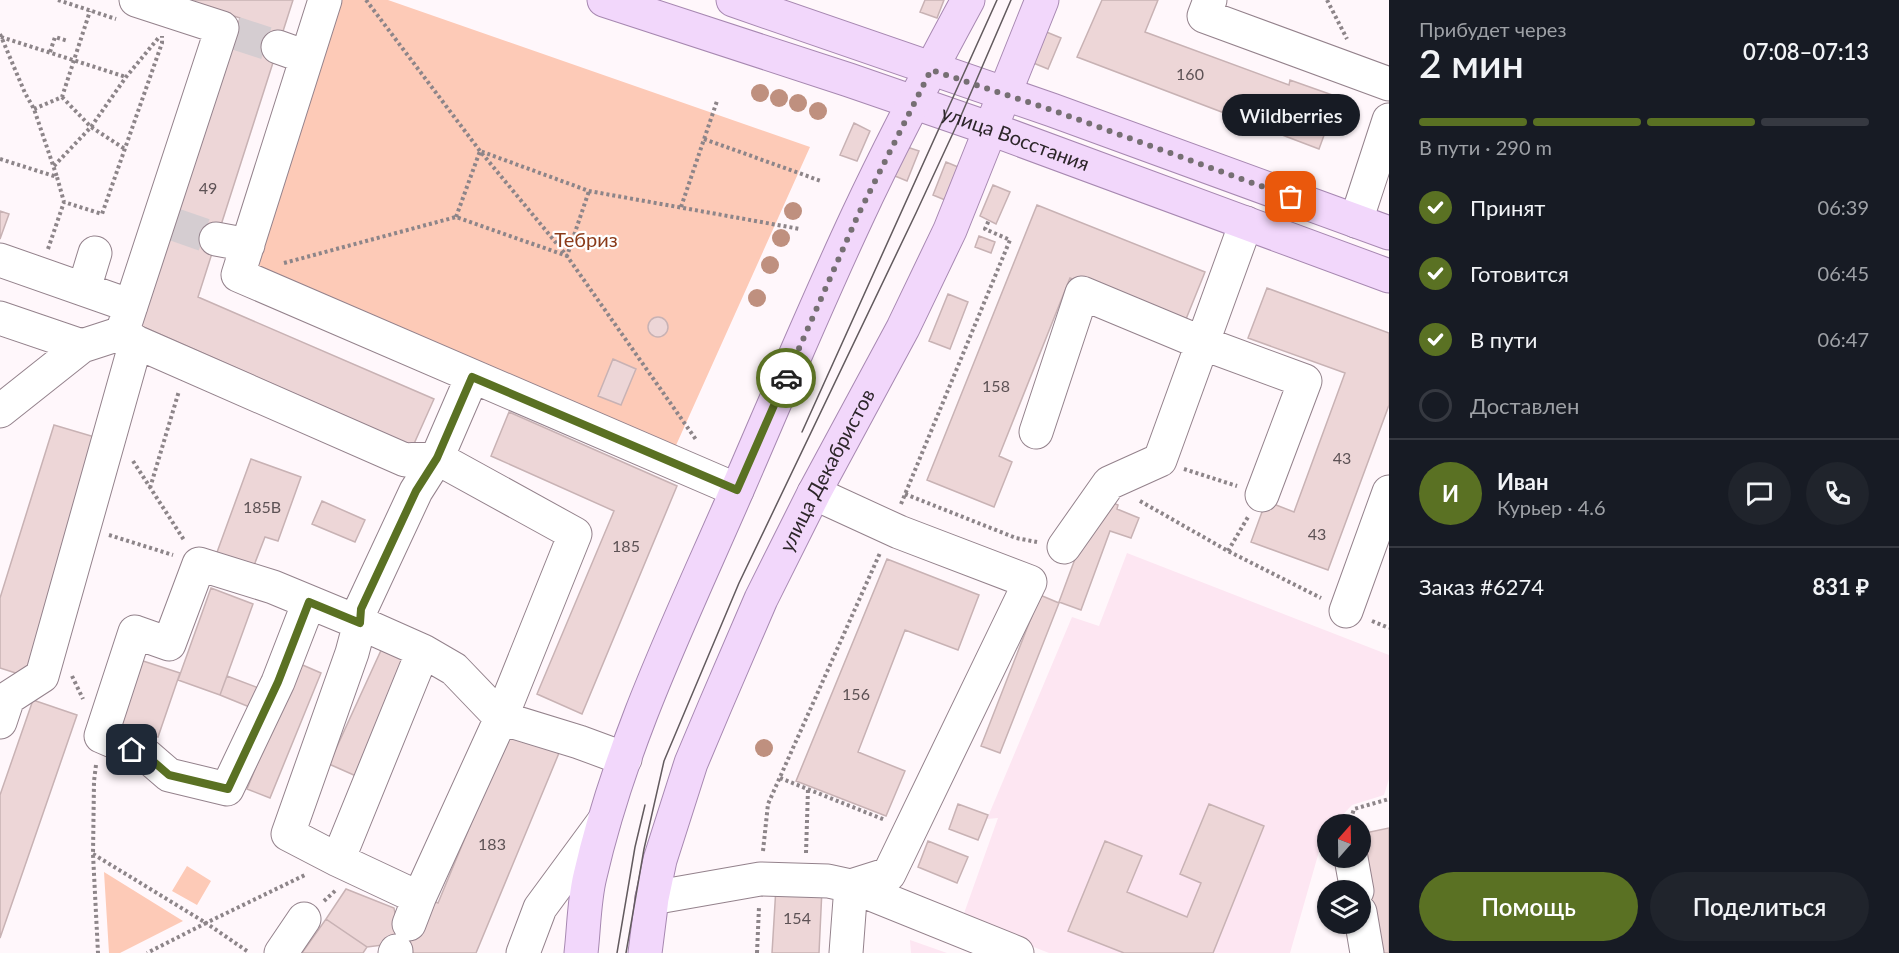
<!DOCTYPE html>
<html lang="ru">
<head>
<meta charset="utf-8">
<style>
	body { margin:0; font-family:Lato,sans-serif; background:#20242c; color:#f1f3f6; height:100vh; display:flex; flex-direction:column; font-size:22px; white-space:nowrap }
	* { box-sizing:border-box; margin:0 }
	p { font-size:20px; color:#9ea1a6 }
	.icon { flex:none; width:33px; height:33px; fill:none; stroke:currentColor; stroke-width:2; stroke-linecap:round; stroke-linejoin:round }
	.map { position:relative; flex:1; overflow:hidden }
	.sheet { display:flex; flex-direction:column; background:#171b24; width:510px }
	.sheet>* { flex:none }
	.needle { width:39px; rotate:20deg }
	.buttons { position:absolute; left:1317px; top:814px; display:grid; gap:12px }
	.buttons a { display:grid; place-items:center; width:54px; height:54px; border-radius:50%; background:#171b24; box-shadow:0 2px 4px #0004; font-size:30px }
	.pin { position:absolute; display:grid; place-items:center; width:51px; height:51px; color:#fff; margin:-26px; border-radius:12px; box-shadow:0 3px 9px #0006 }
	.courier { position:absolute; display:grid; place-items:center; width:60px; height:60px; margin:-30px; border:4px solid #5a7123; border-radius:50%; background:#fff; color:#222; box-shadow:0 2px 8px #0007 }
	.bubble { position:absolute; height:42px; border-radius:21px; background:#171b24; box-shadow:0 2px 4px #0004; font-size:20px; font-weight:600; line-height:42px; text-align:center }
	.summary em { font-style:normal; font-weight:600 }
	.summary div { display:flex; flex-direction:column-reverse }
	.summary { display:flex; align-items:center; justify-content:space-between; height:102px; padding:0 30px }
	h1 { font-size:39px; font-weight:600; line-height:45px }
	.bar { display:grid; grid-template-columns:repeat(4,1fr); gap:9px 6px; align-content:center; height:72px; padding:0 30px }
	.bar i { height:8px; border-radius:4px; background:#363941 }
	.bar .on { background:#5a7123 }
	.bar p { grid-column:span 4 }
	.line { display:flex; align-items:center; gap:15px; padding:0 30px; border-top:2px solid #363941 }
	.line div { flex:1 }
	.round { display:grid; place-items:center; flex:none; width:63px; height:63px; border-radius:32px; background:#20242c }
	ol { padding:0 30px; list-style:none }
	li { display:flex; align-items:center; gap:18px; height:66px }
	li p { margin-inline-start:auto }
	li .icon { padding:6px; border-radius:50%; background:#5a7123; color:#fff; stroke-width:4 }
	li:last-child { color:#9ea1a6 }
	li i { width:33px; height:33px; border:3px solid #363941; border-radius:50% }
	.button { display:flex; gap:12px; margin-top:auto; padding:12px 30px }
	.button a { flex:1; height:69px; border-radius:36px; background:#5a7123; color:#fff; font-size:24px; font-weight:600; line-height:69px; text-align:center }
	.button a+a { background:#20242c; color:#f1f3f6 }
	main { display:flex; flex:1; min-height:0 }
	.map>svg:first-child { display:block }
</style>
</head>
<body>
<main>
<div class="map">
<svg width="1389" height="953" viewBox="0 0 1389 953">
	<rect width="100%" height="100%" fill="#fff7fb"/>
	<path fill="#fde6f2" d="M1127,553L1389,655V779L1384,795L1352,805L1333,825H1328L1327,830L1324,834L1290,953H1049L962,919L998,818L987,819L1072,617L1099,626Z
		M910,940L947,953H911Z"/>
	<path fill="#fdcab7" d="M334,0H388L810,147L673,452L248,270Z
		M187,866L211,881L197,905L172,891Z
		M104,872L183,921L120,953H109Z"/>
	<path fill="#edd6d7" stroke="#c8b2b4" stroke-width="1.5" d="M184,0H293L198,297L434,399L413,446L139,325L240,18Z
		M925,0H944L937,18L920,12Z
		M1102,0H1158L1145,32L1289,85L1290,80L1338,97L1319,149L1077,57Z
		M1044,31L1061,38L1048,69L1031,62Z
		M854,123L870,131L857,161L840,155Z
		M907,147L919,151L907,181L895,176Z
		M946,162L958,167L945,200L933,195Z
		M993,185L1010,192L996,224L980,216Z
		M1037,205L1205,272L1184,324L1070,278L999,456L1012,462L994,507L927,480Z
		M0,211L9,214L0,239Z
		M979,236L995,242L991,253L975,247Z
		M1267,288L1389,333V405L1328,570L1251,542L1266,501L1294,512L1345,373L1248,338Z
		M948,294L968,302L950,349L929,341Z
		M648 327a10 10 0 1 1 20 0a10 10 0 1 1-20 0Z
		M613,359L636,369L621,405L598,396Z
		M509,412L677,486L582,714L537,694L614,511L491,456Z
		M54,425L98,438L25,676L0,668V598Z
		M251,459L301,477L278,541L265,537L253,568L216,555Z
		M1098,497L1118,505L1117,509L1139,518L1131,538L1110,531L1081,610L1059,602Z
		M322,501L365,520L355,542L312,524Z
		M887,559L979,595L958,650L905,630L858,752L905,771L886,816L796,781Z
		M211,588L253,604L220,695L178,680Z
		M1040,595L1059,603L1000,753L981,746Z
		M383,646L410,659L356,776L329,764Z
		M134,658L180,673L158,737L113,723Z
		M298,663L321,673L270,798L247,789Z
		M227,676L264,690L257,710L220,695Z
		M33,700L77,715L0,938V795Z
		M509,732L559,753L476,953H402L383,945L367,947L326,919L346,889L394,908L396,918L431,900L438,903Z
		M958,804L988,815L978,840L949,829Z
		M1209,804L1264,826L1213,953H1124L1068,931L1105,841L1142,856L1127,892L1187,917L1201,883L1180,874Z
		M1389,828V953H1380L1360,858V834Z
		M928,841L968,857L957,883L918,867Z
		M776,887L822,889L819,953H772Z
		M326,919L367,947L363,953H302Z"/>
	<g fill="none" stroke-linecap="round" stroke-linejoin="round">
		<path stroke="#d5cdd1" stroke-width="33" stroke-dasharray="33 16" stroke-linecap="butt" d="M235,33L278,47
			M173,224L216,239"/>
		<defs>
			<path id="minor" d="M136,0L222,28L122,333L136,342L405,460L437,458L575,534L501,718L419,898L409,924
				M325,0L238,275L737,490
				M1210,0L1204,16L1389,84
				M278,47L306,57
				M1356,221L1389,120
				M216,239L248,245
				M0,260L131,306
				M84,289L95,253
				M0,318L82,346
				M472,377L437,458L416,491L361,609L360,623L423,651L454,669L501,718L579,742L625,759
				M0,411L82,346L122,333
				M1036,432L1082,293L1202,343L1305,381L1262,495
				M814,493L899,532L1030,582L889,874L851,886L846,953
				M1064,547L1109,483L1160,460L1246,223
				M309,602L278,682L227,789L169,775L147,756L101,736L135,632L169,644L199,564L273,587L360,623L352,653L288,834L338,860
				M1346,611L1389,492
				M0,722L8,698L42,676L136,342
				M1351,858L1357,891
				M419,898L338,860L423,651
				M652,898L760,879L828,881L851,886L1017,953
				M1360,912L1367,953
				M281,953L304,919
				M395,953L396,951
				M523,953L540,908L604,821"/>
			<g id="major">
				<path id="s1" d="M604,0L849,80L991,129L1389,276"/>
				<path d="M733,0L1052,110L1389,233"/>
				<path d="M581,953C584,928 584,900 590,876C621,740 683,615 738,488C777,398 815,307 857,217C891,144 929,72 968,0"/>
				<path id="s2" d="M645,953L652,898L660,860L691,763L715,706L761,599L814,493L903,328L950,230L1042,0"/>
			</g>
		</defs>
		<use href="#minor" stroke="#94828c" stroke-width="35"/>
		<use href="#major" stroke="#a788b1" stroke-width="35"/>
		<path stroke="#8d8589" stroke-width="4" stroke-dasharray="3 3" stroke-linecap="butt" d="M58,0L116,19
			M366,0L480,151L567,256L697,441
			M1327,0L1347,39
			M0,34L25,93L34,109L57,177
			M1,37L126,77
			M50,52L55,37L68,41
			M62,97L91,127L125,149
			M34,109L62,97L90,11
			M704,139L821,181
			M0,159L57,177L64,202L102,214L162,43V36
			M54,166L91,127L126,77L160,36
			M681,207L717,101
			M456,217L480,151L589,191L800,229
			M48,249L64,202
			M284,263L456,217L567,256L589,191
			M133,461L184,540
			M1184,469L1237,486
			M150,488L179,391
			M905,494L1016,538L1037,542
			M1140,501L1228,551L1321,598
			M901,504L1010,240L985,229L989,220
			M109,535L173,555
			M1228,551L1248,517
			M1372,621L1389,628
			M72,676L83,699
			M96,765L94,781L93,854L98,953
			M780,778L885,820
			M1349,825L1354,809L1389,799
			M763,851L768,804L880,553
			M806,853L808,789
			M93,854L206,923L147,953
			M324,901L336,890
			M247,951L206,923L307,874
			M757,953L759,907"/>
		<use href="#minor" stroke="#fff" stroke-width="33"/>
		<use href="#major" stroke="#f2d7fb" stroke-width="33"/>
		<path stroke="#625a5e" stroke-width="1.5" d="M802,432L997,0
			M617,953L635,847L645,805
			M626,953L644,849L664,761L739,583L916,213L960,118L1011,0"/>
	</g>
	<g fill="#bf907f">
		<circle cx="760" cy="93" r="9"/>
		<circle cx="779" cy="98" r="9"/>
		<circle cx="798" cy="103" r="9"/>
		<circle cx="818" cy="111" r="9"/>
		<circle cx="793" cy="211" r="9"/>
		<circle cx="781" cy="238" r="9"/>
		<circle cx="770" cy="265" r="9"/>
		<circle cx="757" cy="298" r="9"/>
		<circle cx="764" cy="748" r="9"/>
	</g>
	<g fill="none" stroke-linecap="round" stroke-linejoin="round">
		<path stroke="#766f73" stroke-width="6" stroke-dasharray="0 10.8" d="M786,378L858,215L931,70L1052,110L1291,197"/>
		<path stroke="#5a7123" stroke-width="8" d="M132,750L147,756L169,775L228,789L278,682L309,602L360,623L361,609L416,491L437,458L472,377L737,490L786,378"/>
	</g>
	<g text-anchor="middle" stroke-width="4.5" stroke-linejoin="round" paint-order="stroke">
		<g font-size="16" fill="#5d5255">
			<text x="1190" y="80">160</text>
			<text x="208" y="194">49</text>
			<text x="996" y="392">158</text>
			<text x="1342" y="464">43</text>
			<text x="262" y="513">185В</text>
			<text x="1317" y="540">43</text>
			<text x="626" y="552">185</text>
			<text x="856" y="700">156</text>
			<text x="492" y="850">183</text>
			<text x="797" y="924">154</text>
		</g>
		<g font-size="20" fill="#2d262a" stroke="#fff">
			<text dy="7" stroke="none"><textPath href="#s1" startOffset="434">улица Восстания</textPath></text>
			<text dy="7" stroke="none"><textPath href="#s2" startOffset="519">улица Декабристов</textPath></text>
		</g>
		<g font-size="20" fill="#8b3b1a" stroke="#fff">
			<text x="586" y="247">Тебриз</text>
		</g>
	</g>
</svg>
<div class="buttons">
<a><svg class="needle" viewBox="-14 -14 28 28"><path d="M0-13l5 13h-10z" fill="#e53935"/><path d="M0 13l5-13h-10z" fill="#9ea1a6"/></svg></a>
<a><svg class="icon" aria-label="layers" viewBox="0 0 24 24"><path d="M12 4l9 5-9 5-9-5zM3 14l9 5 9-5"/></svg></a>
</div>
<div class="pin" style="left:1291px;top:197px;background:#ea580c"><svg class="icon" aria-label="bag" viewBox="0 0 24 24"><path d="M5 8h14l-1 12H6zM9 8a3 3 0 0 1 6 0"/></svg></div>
<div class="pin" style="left:132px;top:750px;background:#1f2937"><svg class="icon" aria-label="home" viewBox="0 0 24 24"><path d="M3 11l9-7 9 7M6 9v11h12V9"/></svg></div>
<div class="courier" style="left:786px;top:378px"><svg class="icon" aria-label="car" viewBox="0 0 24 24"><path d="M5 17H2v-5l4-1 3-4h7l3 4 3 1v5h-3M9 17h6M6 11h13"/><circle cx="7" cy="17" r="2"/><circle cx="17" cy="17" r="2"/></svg></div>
<div class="bubble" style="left:1222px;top:94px;width:138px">Wildberries</div>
</div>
<section class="sheet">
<div class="summary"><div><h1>2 мин</h1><p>Прибудет через</p></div><em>07:08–07:13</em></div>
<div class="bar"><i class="on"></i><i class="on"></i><i class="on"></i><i></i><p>В пути · 290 m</p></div>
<ol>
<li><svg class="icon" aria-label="check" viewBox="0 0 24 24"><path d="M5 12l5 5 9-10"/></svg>Принят<p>06:39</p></li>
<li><svg class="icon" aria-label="check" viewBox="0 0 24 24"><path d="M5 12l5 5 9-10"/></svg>Готовится<p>06:45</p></li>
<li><svg class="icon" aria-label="check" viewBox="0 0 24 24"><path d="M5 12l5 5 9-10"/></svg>В пути<p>06:47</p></li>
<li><i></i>Доставлен</li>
</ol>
<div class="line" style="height:108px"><b class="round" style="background:#5a7123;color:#fff">И</b><div><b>Иван</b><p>Курьер · 4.6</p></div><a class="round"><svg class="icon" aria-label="chat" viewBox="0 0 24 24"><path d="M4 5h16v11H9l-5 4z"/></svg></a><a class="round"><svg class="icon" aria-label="phone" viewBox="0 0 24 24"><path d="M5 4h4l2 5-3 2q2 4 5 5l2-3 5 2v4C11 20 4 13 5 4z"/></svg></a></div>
<div class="line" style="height:78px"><div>Заказ #6274</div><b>831 ₽</b></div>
<div class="button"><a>Помощь</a><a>Поделиться</a></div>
</section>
</main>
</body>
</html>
